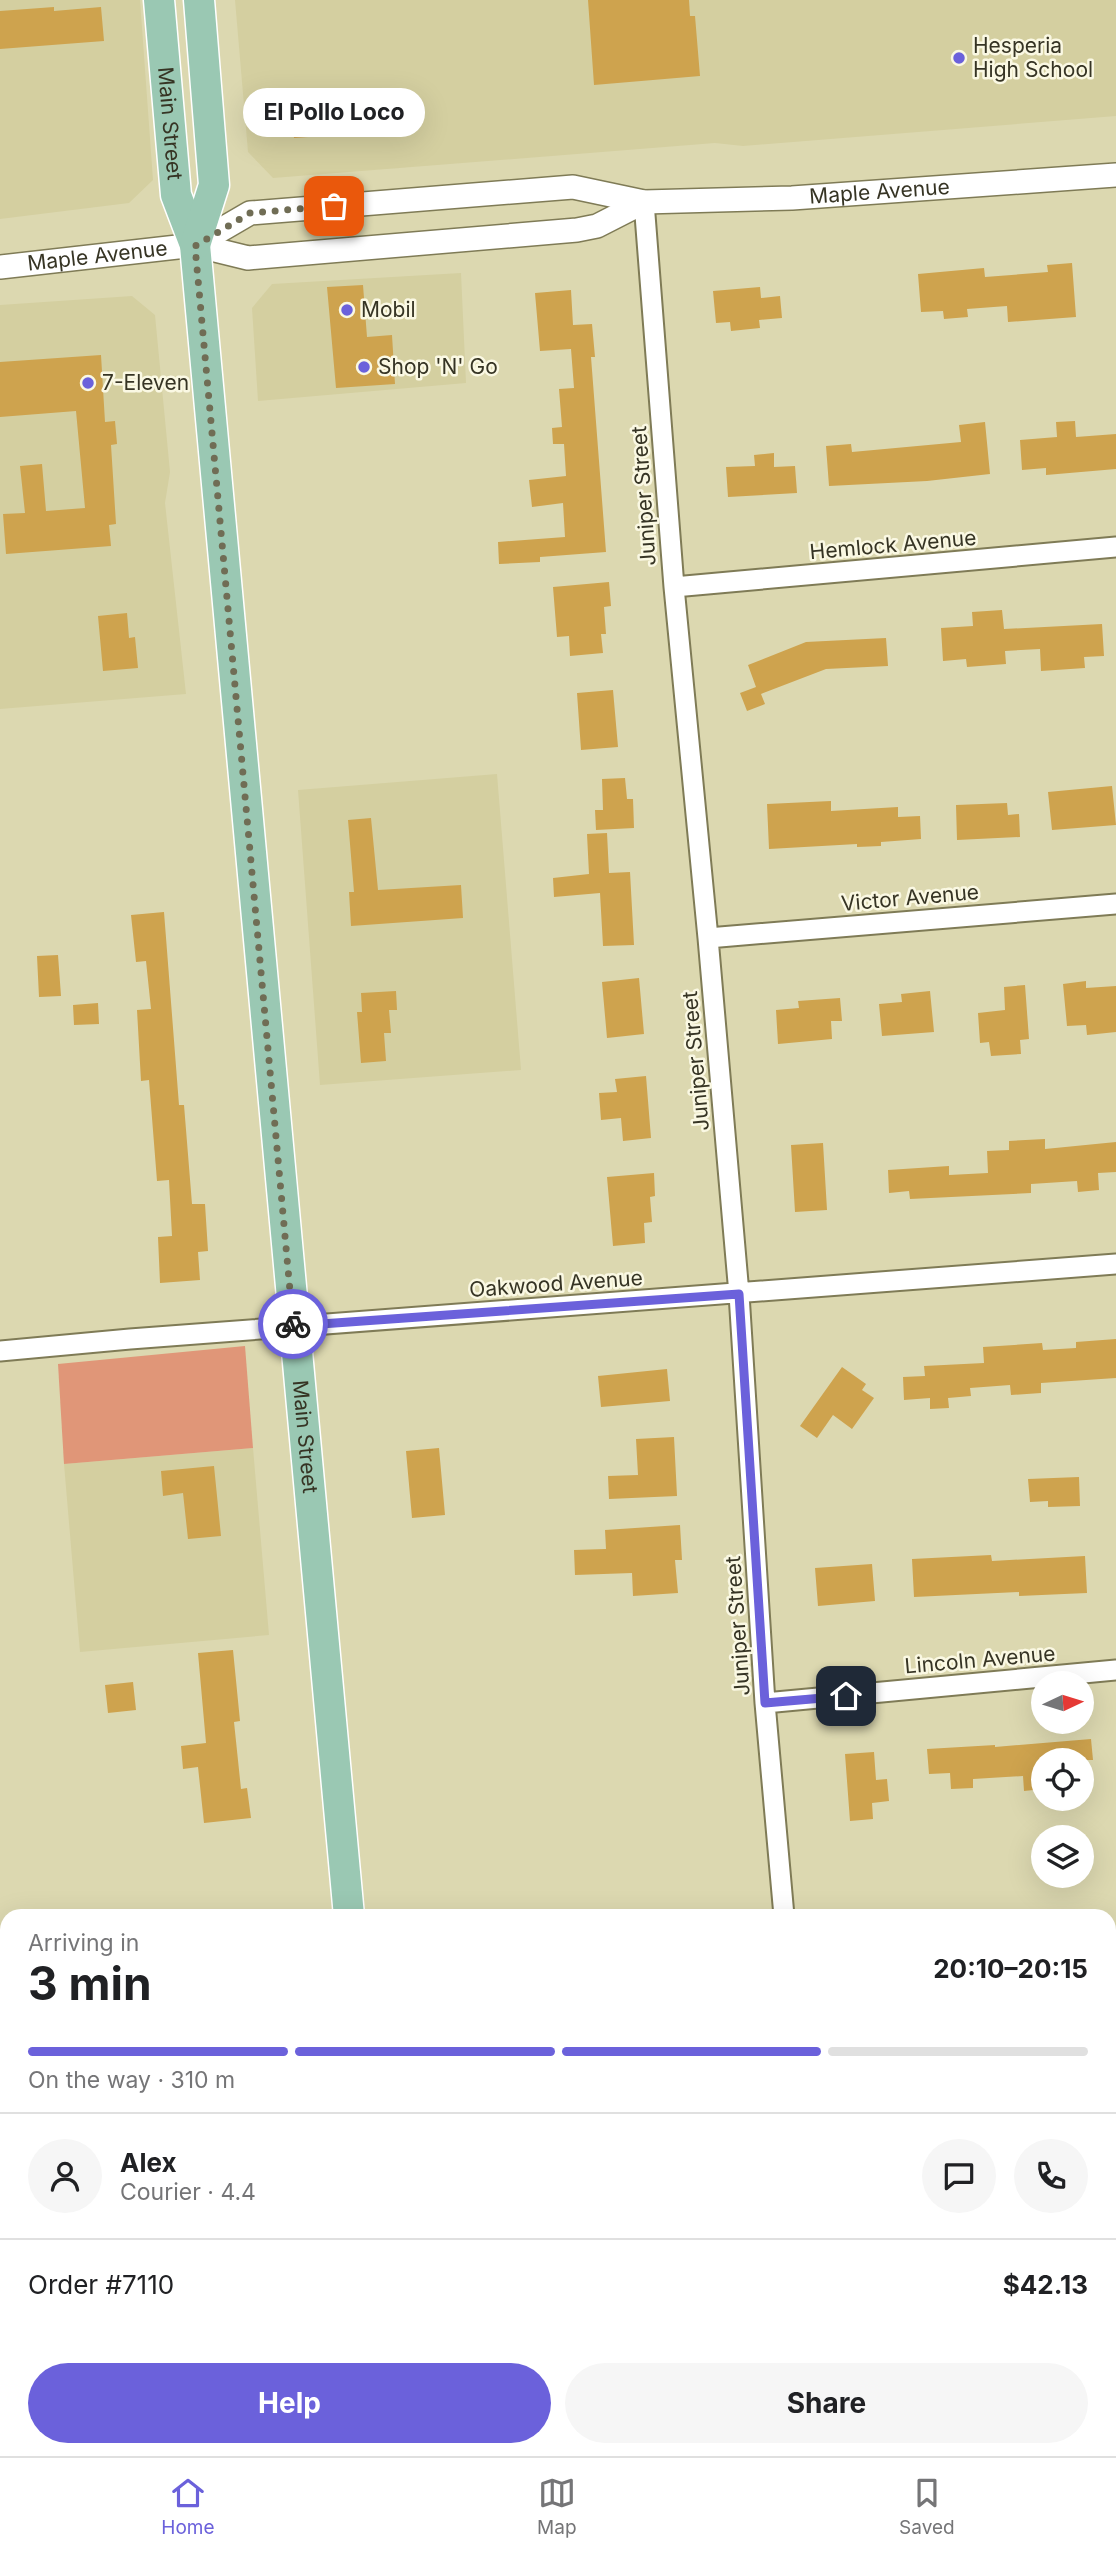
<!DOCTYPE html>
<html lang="en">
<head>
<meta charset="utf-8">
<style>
	body { margin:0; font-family:Inter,sans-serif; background:#f6f6f6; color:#202124; height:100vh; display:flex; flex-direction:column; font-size:26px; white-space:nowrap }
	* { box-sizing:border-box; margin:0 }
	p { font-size:23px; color:#757577 }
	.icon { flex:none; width:38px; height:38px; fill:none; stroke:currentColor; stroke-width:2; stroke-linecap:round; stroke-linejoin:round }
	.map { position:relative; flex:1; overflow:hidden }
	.sheet { position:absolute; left:0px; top:1909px; width:1116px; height:548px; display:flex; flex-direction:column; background:#fff; border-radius:21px 21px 0 0; box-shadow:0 7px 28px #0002 }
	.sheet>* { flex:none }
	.needle { width:46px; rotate:86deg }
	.controls { position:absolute; left:1031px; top:1671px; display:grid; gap:14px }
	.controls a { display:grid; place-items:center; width:63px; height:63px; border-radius:50%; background:#fff; box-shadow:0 7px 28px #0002; font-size:35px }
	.pin { position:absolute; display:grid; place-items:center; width:60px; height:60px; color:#fff; margin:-30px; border-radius:14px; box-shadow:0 4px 10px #0006 }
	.courier { position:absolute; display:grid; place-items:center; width:70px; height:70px; margin:-35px; border:5px solid #6b61db; border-radius:50%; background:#fff; color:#222; box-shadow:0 2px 9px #0007 }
	.bubble { position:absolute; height:49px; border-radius:24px; background:#fff; box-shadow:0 7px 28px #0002; font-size:23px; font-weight:700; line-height:49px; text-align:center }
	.head em { font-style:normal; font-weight:700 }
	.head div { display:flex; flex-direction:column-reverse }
	.head { display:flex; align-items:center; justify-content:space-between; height:119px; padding:0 28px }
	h1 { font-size:46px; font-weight:700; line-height:52px }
	.bar { display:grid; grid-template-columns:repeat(4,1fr); gap:10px 7px; align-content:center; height:84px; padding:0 28px }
	.bar i { height:9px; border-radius:5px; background:#e0e0e0 }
	.bar .on { background:#6b61db }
	.bar p { grid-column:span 4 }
	.line { display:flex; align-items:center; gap:18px; padding:0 28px; border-top:2px solid #e0e0e0 }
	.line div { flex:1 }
	.round { display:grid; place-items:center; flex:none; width:74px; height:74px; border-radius:37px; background:#f6f6f6 }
	.button { display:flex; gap:14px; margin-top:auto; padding:14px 28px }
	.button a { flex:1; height:80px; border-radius:42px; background:#6b61db; color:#fff; font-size:28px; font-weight:700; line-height:80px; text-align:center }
	.button a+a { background:#f6f6f6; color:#202124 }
	.menu { display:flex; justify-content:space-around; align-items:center; height:98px; border-top:2px solid #e0e0e0; background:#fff; font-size:19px; color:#757577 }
	.menu a { display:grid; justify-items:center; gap:4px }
	.menu .on { color:#6b61db }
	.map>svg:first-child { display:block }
</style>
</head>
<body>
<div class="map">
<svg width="1116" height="2456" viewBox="0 0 1116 2456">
	<rect width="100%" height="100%" fill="#dcd8b0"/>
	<path fill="#d4cfa0" d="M0,0H140L153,180L129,203L0,219Z
		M235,0H1116V116L743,146L715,143L273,178L248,152Z
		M461,273L466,383L258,401L252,308L272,284Z
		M132,296L155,315L170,472L165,503L186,694L0,709V305Z
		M497,774L521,1070L320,1085L298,790Z
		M253,1448L269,1635L80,1652L64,1464Z
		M146,2450H340L333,2456H147Z"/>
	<path fill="#e09678" d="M245,1346L253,1448L64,1464L58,1364Z"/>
	<path fill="#cea34e" d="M588,0H689L690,16H695L700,76L594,85Z
		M54,7V11L101,7L104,41L0,49V11Z
		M374,88L377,132L294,138L291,94Z
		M1072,263L1076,317L1008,322L1007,306L967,309L968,317L944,319L943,311L921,312L918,274L984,268L985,277L1048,272L1047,265Z
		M363,285L367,337L392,335L395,384L336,388L327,287Z
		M760,287L761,298L780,296L782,318L759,320L760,328L731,331L730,322L716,323L713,291Z
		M571,290L573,325L592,324L595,357H591L606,552L540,557V562L499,564L498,542L565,537L563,503L532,507L529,480L566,476L564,444H553L552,428L562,427L559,389L574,388L571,349L540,351L535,293Z
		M101,355L105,422L115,421L117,444L111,445L116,524L109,525L111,546L6,554L3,514L25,513L20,466L42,464L46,511L85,508L76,411L0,417V362Z
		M1075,421L1076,437L1116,434V469L1046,475V468L1022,470L1020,440L1057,437L1056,422Z
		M985,422L990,474L927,481L829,486L826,446L851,444L852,452L961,442L959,425Z
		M774,453V467L795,466L797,493L728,497L726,467L755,466L754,455Z
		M609,582L611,606L604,607L606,634H601L603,653L570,656L569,636L557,637L553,587Z
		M1002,610L1004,629L1102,624L1104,656L1084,657L1085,668L1041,671L1040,649L1005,651L1006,664L967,667L966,659L943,661L941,628L973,626L972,612Z
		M127,613L129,638L135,637L138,668L103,671L98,616Z
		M886,638L888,666L826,669L761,694L765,704L747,711L740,693L756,687L748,665L806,642Z
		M613,690L618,747L581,750L577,693Z
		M625,778L627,799H633L634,828L596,830L595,810H603L602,779Z
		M1112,786L1116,825L1052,830L1048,792Z
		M831,801V811L898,807V817L920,816L921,839L881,842V846L857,847V844L769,849L767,804Z
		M1007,803L1008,815L1019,814L1020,837L957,840L956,805Z
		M371,818L378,890L461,885L463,918L351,926L349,892H354L348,820Z
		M607,833L609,873L630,872L634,945L603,946L600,893L554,897L553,878L589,874L587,834Z
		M164,912L179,1105H184L192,1204H205L208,1251L198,1252L200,1280L160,1283L158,1237L172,1236L169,1180L157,1181L149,1080L141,1081L137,1010L151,1009L146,961L136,962L131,915Z
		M58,955L61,996L39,997L37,956Z
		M639,978L644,1034L607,1038L602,982Z
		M1086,981V988L1116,986V1032L1087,1035L1086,1025L1067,1026L1063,984Z
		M1025,985L1029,1039L1020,1040L1021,1054L991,1056L989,1042L980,1043L978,1013L1005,1010L1004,987Z
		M396,991L397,1010H389L391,1033H384L386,1061L361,1063L357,1012H362L361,993Z
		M930,991L934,1032L882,1036L879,1004L902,1002L901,994Z
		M840,998L842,1021H831L832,1039L778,1044L776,1010L799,1008L798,1001Z
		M98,1003L99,1024L74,1025L73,1005Z
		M646,1076L651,1138L623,1141L621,1118L601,1120L599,1093L617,1092L615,1079Z
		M1045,1139V1149L1116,1142V1172L1098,1173L1099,1190L1078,1192L1077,1181L1031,1184V1193L910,1199L909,1191L889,1193L888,1170L949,1166V1175L988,1173L987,1151L1009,1150V1141Z
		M823,1143L827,1210L795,1212L791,1145Z
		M654,1173L655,1196L650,1197L652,1222L644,1223L645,1243L613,1246L607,1177Z
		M1116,1339V1378L1041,1383V1393L1011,1395L1010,1385L970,1388L971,1396L948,1398L949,1408L930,1409V1398L904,1400L903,1377L925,1376L924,1366L984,1363L983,1347L1042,1343L1043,1350L1076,1348V1342Z
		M842,1367L866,1384L862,1390L874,1398L852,1429L833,1415L817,1438L800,1426Z
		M667,1369L670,1401L601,1407L598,1376Z
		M674,1437L677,1496L609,1499L608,1476L638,1475L636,1439Z
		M439,1448L445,1515L412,1518L406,1451Z
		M214,1466L221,1536L188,1539L183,1493L163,1496L161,1471Z
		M1079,1477L1080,1506L1048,1507V1501L1030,1502L1028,1479Z
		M680,1525L682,1560H675L678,1593L633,1596L632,1573L575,1575L574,1550L606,1549L605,1530Z
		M991,1555L992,1561L1085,1556L1087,1593L1019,1596V1592L914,1597L912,1559Z
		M872,1564L875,1601L818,1606L815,1568Z
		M233,1650L240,1721L234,1722L241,1789L247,1788L251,1818L204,1823L198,1767L183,1769L181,1746L206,1743L198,1653Z
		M133,1682L136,1710L108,1713L105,1685Z
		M1091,1739L1093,1760H1043V1789L1024,1791L1023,1776L973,1779V1788L951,1789L950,1773L929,1774L927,1749L995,1745V1747Z
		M874,1752L876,1780L887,1779L889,1801L872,1803L873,1819L850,1821L845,1754Z"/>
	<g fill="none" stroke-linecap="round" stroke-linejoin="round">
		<defs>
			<path id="minor" d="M644,202L674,587L708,938L739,1294L765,1703L784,1916
				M674,587L1116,547
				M708,938L1116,904
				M0,1351L130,1339L1116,1264
				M765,1703L1116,1670
				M1110,2072L1116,2071
				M823,2450V2456"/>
			<g id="tertiary">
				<path id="s1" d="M195,245L250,213L573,187L644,202L792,198L1116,175"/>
				<path id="s2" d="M0,267L195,245L248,258L577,230L597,226L644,202"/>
				<path d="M1035,2456L1116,2450"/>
			</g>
			<g id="primary">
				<path id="s3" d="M159,0L176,195L195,245L349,1916"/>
				<path d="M195,245L214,185L199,0"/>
				<path d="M400,2450L401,2456"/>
			</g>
		</defs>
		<use href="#minor" stroke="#7f7b56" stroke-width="23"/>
		<use href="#tertiary" stroke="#7f7b56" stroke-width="26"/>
		<use href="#primary" stroke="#fff" stroke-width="33"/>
		<use href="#minor" stroke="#fff" stroke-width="19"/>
		<use href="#tertiary" stroke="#fff" stroke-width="23"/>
		<use href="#primary" stroke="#9ac8b3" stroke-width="30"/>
	</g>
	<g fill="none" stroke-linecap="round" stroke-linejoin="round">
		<path stroke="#706d55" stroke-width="7" stroke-dasharray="0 12.6" d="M293,1324L195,246L250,213L334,206"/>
		<path stroke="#6b61db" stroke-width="9" d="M293,1324V1326L739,1294L765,1703L846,1696"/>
	</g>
	<g fill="#6b61db" stroke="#faf8e3" stroke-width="2.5">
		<circle cx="959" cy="58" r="7"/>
		<circle cx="347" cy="310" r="7"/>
		<circle cx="364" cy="367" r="7"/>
		<circle cx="88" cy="383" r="7"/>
	</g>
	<g text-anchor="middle" stroke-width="5" stroke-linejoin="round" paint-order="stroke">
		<g font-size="21" fill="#363424" stroke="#faf8e3" text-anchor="start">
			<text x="973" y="53">Hesperia<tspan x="973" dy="24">High School</tspan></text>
			<text x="361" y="317">Mobil</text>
			<text x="378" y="374">Shop 'N' Go</text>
			<text x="102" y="390">7-Eleven</text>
		</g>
		<g font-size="21" fill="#363424" stroke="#faf8e3">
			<text dy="7" stroke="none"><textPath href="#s3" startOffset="124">Main Street</textPath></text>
			<text dy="7" stroke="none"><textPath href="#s1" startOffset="696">Maple Avenue</textPath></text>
			<text dy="7" stroke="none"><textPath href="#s2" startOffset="98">Maple Avenue</textPath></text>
			<text transform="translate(644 496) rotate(-94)" y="7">Juniper Street</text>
			<text transform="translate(893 545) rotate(-5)" y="7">Hemlock Avenue</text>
			<text transform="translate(910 898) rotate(-5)" y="7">Victor Avenue</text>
			<text transform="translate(696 1061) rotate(-95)" y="7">Juniper Street</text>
			<text transform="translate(556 1284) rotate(-4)" y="7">Oakwood Avenue</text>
			<text dy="7" stroke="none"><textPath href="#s3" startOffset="1446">Main Street</textPath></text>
			<text transform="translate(738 1626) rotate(-94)" y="7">Juniper Street</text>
			<text transform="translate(980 1660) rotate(-5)" y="7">Lincoln Avenue</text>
		</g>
	</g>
</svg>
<div class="controls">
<a><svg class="needle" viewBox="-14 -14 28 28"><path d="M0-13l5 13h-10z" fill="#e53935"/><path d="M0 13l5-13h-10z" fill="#757577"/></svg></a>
<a><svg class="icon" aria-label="locate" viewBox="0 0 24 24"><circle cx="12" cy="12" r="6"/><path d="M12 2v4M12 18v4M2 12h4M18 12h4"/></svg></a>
<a><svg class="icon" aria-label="layers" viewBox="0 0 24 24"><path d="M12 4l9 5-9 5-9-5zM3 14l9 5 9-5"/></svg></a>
</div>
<div class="pin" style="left:334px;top:206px;background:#ea580c"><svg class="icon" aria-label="bag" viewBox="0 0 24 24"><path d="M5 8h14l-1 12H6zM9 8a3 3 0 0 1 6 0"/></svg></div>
<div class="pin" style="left:846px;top:1696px;background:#1f2937"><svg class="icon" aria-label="home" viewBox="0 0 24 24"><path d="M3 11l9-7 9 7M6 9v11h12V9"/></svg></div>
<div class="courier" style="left:293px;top:1324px"><svg class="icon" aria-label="bike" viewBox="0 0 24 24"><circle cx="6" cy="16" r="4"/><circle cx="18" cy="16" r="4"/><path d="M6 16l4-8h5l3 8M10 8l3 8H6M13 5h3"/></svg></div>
<div class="bubble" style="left:243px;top:88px;width:182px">El Pollo Loco</div>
<section class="sheet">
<div class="head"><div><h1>3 min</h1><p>Arriving in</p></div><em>20:10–20:15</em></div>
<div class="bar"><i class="on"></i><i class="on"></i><i class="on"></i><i></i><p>On the way · 310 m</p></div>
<div class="line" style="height:126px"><a class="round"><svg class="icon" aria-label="person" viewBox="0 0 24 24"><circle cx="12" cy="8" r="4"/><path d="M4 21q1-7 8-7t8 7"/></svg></a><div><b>Alex</b><p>Courier · 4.4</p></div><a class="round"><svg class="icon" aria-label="chat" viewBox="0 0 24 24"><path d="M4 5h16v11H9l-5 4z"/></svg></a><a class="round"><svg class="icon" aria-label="phone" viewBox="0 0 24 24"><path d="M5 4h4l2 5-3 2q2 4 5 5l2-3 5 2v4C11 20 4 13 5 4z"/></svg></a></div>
<div class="line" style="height:91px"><div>Order #7110</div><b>$42.13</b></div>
<div class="button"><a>Help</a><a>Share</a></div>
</section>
</div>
<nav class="menu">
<a class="on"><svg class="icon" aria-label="home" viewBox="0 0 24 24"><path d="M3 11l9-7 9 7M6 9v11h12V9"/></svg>Home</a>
<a><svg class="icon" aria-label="map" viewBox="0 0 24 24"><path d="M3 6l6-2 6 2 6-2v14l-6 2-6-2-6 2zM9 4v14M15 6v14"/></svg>Map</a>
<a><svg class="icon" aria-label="saved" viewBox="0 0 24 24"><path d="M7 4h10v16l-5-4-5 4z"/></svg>Saved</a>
</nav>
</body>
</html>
